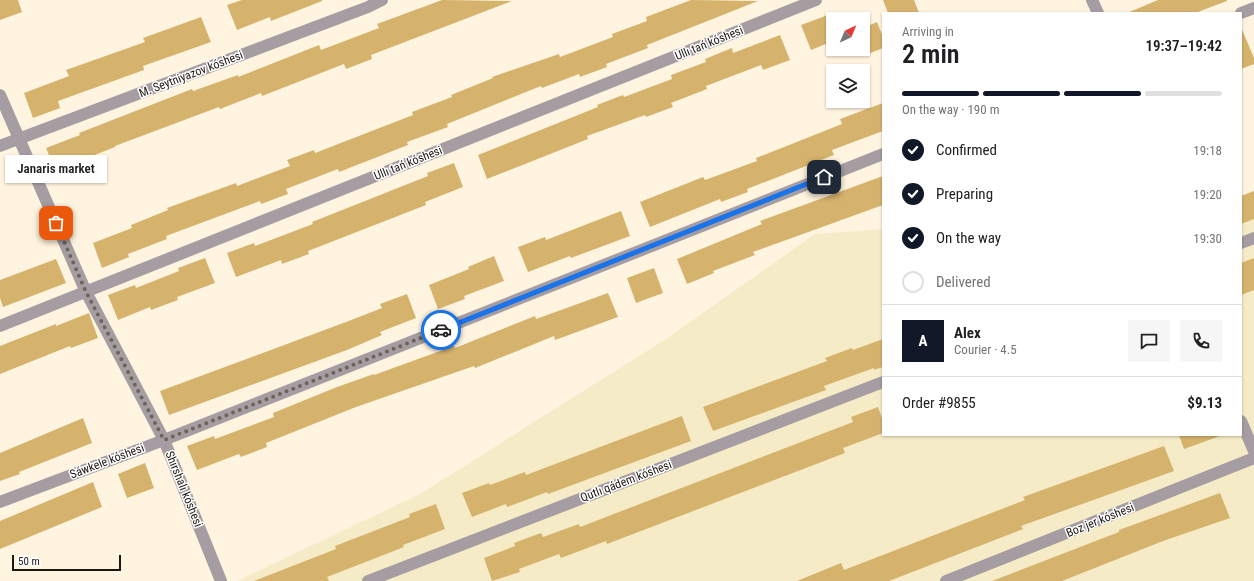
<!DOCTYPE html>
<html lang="en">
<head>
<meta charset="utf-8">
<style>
	body { margin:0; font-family:"Roboto Condensed",sans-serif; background:#f6f6f6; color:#202124; height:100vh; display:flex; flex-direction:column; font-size:15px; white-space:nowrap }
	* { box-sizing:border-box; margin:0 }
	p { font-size:13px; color:#757577 }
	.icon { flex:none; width:22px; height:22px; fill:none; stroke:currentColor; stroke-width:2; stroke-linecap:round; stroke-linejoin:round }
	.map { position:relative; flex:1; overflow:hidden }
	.panel { position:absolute; left:882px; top:12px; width:360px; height:424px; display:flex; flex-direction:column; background:#fff; border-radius:0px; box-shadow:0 1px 3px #0004 }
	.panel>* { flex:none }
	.needle { width:26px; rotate:44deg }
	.fabs { position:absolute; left:826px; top:12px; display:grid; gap:8px }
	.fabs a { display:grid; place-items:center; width:44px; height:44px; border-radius:0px; background:#fff; box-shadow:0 1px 3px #0004; font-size:20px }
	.scale { position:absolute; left:12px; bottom:10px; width:109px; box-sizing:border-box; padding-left:4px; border:2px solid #1c1811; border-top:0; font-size:11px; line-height:14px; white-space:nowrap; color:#1c1811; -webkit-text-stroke:3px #fff; paint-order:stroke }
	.pin { position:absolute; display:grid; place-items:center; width:34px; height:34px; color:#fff; margin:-17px; border-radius:8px; box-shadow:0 2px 6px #0006 }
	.courier { position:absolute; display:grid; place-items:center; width:40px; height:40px; margin:-20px; border:3px solid #1a73e8; border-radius:50%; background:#fff; color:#222; box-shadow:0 1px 5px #0007 }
	.bubble { position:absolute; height:28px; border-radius:0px; background:#fff; box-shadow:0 1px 3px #0004; font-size:13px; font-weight:600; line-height:28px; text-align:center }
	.headline em { font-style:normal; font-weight:600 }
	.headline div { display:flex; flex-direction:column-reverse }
	.headline { display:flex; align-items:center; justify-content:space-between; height:68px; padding:0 20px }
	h1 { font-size:26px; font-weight:600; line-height:30px }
	.bar { display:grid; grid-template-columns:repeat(4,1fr); gap:6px 4px; align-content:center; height:48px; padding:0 20px }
	.bar i { height:5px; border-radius:3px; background:#e0e0e0 }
	.bar .on { background:#111827 }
	.bar p { grid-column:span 4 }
	.line { display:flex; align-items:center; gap:10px; padding:0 20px; border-top:1px solid #e0e0e0 }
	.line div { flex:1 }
	.round { display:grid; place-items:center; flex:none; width:42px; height:42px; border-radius:0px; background:#f6f6f6 }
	ol { padding:0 20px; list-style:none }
	li { display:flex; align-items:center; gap:12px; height:44px }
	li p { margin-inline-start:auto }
	li .icon { padding:4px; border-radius:50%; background:#111827; color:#fff; stroke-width:4 }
	li:last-child { color:#757577 }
	li i { width:22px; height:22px; border:2px solid #e0e0e0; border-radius:50% }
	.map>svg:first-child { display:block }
</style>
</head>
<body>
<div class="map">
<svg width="1254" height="581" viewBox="0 0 1254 581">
	<rect width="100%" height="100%" fill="#fff4df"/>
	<path fill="#f5ebc6" d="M1254,203V581H237L420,494L666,339L815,234L883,229V435H1241V204Z"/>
	<path fill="#d6b36d" d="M0,0H18L22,12L0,20Z
		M242,0H322V1L271,21L270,17L237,30L227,5Z
		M442,0L512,1L371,55L372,59L346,69L344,64L262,96L261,93L220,109L219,107L115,146V147L82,160L83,162L56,172L46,148L80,135L79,133L192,89L193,91L238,75V77L319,45L321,50L379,28L377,24Z
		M691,0L758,1L647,45L648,48L606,64L607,67L580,77L579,74L542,88L541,86L447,124L448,127L407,142L408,145L339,172L338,169L286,189L288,194L261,204L260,201L166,236L167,239L128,254L129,257L102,268L93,243L132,228L131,225L168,210L167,208L236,183L237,186L290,166L287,160L314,150L315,153L413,115L412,112L452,97L451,95L493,78L492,77L559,54L560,57L613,37L612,34L647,21L646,17Z
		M883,0H914L919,13H888Z
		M1158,0H1227V1L1195,13H1127Z
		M828,15L833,28V41L811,50L801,25Z
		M201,17L211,42L143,66L144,70L58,101L60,108L33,118L24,93L69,76L66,70L145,42L143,38Z
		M877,22L883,37V48L863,56V28Z
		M1241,27L1254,58V64L1241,69Z
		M780,35L790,60L763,70L761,65L706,86L707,89L671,103L673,107L646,117L645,115L587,136L588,139L487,179L478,155L598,107L597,105L623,95L624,97L672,79L671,75L706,62L705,59L732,48L733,53Z
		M883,103V131L832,150L834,155L747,189L748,192L721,202L720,199L650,227L640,202L703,177L705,180L757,161L756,158L842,124L840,119Z
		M454,163L463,187L425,202L426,205L308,251L309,254L282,264L281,260L236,277L227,253L254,243L255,246L313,224L312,222L428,176L427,173Z
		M883,176V205L753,252L755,255L713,271L714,273L687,284L677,259L762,224L760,221Z
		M1254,191V219L1241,224V196Z
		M621,211L630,236L571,258L570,256L528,272L518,247L545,237L546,240Z
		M494,256L504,281L464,296L465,299L438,309L429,285L469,269L468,267Z
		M205,258L215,283L177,297L178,300L151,310L150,307L118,320L108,295L135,285L136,288L179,271L178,268Z
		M1254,258V290L1241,295V263Z
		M56,259L66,283L3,307L0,298V280Z
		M654,268L663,293L636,303L627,278Z
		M608,293L618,317L555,340L554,336L475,368L474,366L356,407L266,443L267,447L241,457L239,454L197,470L187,446L214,436L215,439L274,417L273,413L337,387L374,374V375L454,346L455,348L535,316L536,319Z
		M407,294L416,318L380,332L382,335L347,350L169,415L160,391L346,322L382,308L380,304Z
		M89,313L98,338L71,348L70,346L0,374V346L56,324V326Z
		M883,339V367L874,370V368L824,386L826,390L713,431L703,407L827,361L825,358L852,348L853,350Z
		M878,407L883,421V433L843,448L845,453L607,544L606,541L561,558L559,554L519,569L520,572L492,581L484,558L515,546L514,543L541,533L543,537L579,524L580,527L853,422L851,417Z
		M682,416L691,441L548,494L547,492L507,507L506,504L472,517L462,493L489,483L490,485L525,472L526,475Z
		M83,418L92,443L19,472L20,474L0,481V453Z
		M1179,435H1220V436L1184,449Z
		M1164,446L1174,471L1021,526L1023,529L889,581H797L841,563L844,570L1025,500L1023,497Z
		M145,463L154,488L127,498L118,474Z
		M93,482L102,507L0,549V521Z
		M1220,493L1230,518L1163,541L1062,581H992L1119,532V530Z
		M436,504L445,529L403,545L404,547L327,577L329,581H254L336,549L335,546L410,517L409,514Z"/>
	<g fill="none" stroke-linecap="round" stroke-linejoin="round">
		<path stroke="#a69da2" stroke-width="12" d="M1092,0L1098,13
			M1241,13L1254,8
			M0,95L86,292L164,440L221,581
			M0,146L368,7L382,0
			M1241,243L1254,238
			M0,326L816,0
			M1241,421L1254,451
			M0,502L164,440L883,154
			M368,581L883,382
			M946,581L1254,458"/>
	</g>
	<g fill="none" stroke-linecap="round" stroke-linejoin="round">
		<path stroke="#6b6559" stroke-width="4" stroke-dasharray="0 7.2" d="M56,223L86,292L164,440L441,330"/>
		<path stroke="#1a73e8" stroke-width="5" d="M441,330L824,177"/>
	</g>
	<g text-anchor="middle" stroke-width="3" stroke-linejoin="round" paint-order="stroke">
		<g font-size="12" fill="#1c1811" stroke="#fff">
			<text transform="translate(709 43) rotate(-22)" y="4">Ullı tań kóshesi</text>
			<text transform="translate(191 74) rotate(-21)" y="4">M. Seytniyazov kóshesi</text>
			<text transform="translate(408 163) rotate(-22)" y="4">Ullı tań kóshesi</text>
			<text transform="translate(107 461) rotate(-21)" y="4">Sáwkele kóshesi</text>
			<text transform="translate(626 481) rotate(-21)" y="4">Qutlı qádem kóshesi</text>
			<text transform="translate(184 489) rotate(68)" y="4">Shırshalı kóshesi</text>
			<text transform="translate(1100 520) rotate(-22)" y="4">Boz jer kóshesi</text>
		</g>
	</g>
</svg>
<div class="fabs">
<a><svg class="needle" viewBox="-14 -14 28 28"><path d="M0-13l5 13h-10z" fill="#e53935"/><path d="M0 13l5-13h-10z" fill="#757577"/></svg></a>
<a><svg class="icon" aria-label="layers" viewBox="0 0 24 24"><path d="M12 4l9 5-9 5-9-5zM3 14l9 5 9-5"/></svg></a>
</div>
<div class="scale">50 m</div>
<div class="pin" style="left:56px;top:223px;background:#ea580c"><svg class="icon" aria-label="bag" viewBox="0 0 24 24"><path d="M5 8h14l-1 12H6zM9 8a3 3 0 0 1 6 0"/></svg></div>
<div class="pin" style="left:824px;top:177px;background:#1f2937"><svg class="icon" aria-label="home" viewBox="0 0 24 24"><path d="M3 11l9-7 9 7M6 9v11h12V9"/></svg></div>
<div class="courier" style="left:441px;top:330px"><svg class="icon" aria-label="car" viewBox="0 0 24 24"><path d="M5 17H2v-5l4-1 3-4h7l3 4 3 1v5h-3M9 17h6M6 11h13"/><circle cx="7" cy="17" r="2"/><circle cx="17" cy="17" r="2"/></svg></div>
<div class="bubble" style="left:5px;top:155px;width:102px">Janaris market</div>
<section class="panel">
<div class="headline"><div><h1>2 min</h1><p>Arriving in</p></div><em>19:37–19:42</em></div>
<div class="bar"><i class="on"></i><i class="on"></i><i class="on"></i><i></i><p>On the way · 190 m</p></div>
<ol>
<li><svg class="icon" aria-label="check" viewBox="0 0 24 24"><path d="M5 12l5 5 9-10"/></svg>Confirmed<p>19:18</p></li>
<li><svg class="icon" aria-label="check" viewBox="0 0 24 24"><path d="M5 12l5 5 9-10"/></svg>Preparing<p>19:20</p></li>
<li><svg class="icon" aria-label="check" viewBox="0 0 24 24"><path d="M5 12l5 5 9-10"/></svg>On the way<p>19:30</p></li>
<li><i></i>Delivered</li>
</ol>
<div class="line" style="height:72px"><b class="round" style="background:#111827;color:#fff">A</b><div><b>Alex</b><p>Courier · 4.5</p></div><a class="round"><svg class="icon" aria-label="chat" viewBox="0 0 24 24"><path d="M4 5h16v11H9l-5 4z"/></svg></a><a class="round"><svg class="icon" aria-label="phone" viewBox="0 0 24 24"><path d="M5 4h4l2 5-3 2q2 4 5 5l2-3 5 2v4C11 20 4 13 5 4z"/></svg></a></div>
<div class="line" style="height:52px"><div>Order #9855</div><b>$9.13</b></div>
</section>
</div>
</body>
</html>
